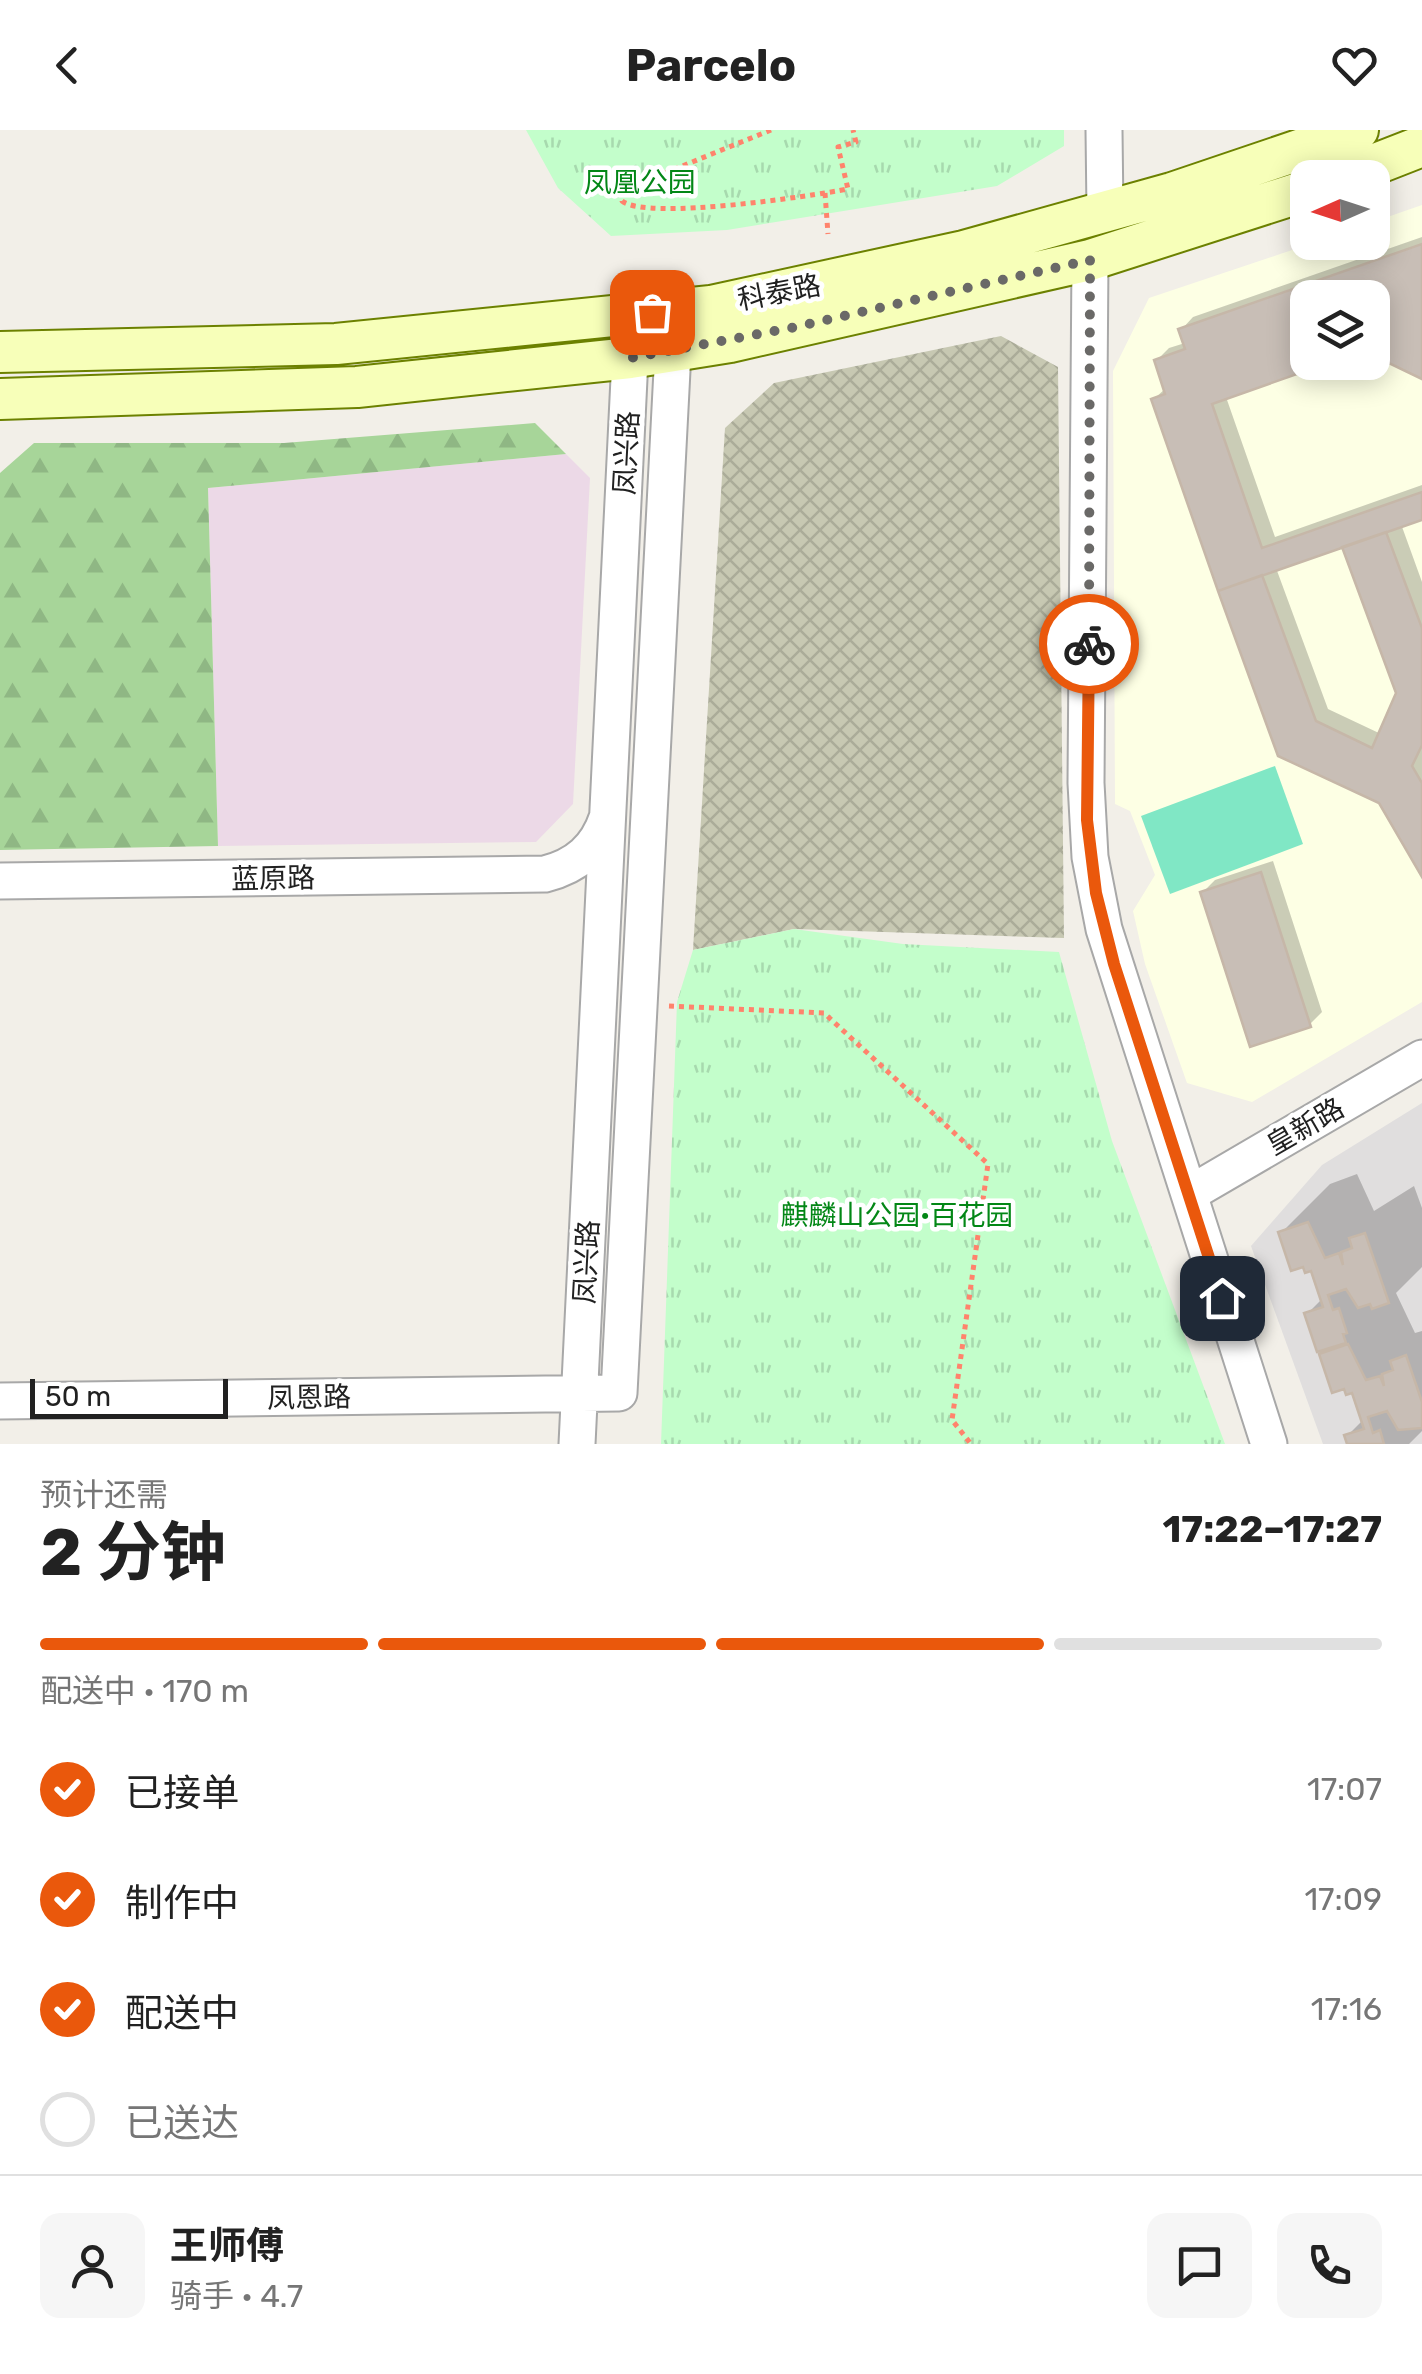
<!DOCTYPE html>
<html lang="zh">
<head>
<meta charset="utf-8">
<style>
	body { margin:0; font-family:Rubik,"Noto Sans SC",sans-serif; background:#f6f6f6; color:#222; height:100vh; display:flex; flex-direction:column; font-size:38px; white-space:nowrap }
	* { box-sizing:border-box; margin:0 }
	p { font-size:32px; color:#767676 }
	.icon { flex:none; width:55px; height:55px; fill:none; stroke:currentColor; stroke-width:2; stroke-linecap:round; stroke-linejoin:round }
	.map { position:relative; height:1314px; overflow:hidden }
	.details { display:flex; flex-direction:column; background:#fff; flex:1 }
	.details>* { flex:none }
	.needle { width:65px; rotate:267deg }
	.fabs { position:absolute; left:1290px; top:30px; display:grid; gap:20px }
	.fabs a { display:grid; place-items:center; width:100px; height:100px; border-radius:20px; background:#fff; box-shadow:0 5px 25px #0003; font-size:50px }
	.scale { position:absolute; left:30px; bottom:25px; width:198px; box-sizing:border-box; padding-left:10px; border:5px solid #212121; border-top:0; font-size:28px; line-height:35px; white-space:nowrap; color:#212121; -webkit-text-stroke:8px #fff; paint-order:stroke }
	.pin { position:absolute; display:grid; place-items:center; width:85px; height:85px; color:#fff; margin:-42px; border-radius:20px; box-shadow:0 5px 15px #0006 }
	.courier { position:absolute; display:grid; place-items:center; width:100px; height:100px; margin:-50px; border:8px solid #ea580c; border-radius:50%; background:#fff; color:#222; box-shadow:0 2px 12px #0007 }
	.overview em { font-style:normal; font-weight:700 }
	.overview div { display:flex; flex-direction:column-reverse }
	.overview { display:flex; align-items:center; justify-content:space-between; height:170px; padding:0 40px }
	h1 { font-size:65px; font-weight:700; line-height:75px }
	.bar { display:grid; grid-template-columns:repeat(4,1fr); gap:15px 10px; align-content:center; height:120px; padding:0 40px }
	.bar i { height:12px; border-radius:8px; background:#e0e0e0 }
	.bar .current { background:#ea580c }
	.bar p { grid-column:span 4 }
	.line { display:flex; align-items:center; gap:25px; padding:0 40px; border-top:2px solid #e0e0e0 }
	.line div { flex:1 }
	.round { display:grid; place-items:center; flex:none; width:105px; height:105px; border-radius:20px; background:#f6f6f6 }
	ol { padding:0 40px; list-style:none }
	li { display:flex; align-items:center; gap:30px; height:110px }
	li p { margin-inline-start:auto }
	li .icon { padding:10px; border-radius:50%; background:#ea580c; color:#fff; stroke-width:4 }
	li:last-child { color:#767676 }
	li i { width:55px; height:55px; border:5px solid #e0e0e0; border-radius:50% }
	header { display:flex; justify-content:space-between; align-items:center; height:130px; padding:0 40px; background:#fff; font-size:45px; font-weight:700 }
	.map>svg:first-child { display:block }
</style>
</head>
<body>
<header><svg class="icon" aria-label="back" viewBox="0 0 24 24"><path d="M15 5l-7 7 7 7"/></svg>Parcelo<svg class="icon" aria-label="heart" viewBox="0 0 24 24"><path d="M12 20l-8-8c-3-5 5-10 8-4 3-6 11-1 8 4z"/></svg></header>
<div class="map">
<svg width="1422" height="1314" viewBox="0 0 1422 1314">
	<defs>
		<pattern id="construction-cross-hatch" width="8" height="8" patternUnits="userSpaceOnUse" patternTransform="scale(2.5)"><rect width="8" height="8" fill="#c7c8b2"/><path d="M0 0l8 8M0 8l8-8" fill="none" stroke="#abac99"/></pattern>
		<pattern id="forest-firs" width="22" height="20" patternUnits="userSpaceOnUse" patternTransform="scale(2.5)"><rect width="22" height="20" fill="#a7d599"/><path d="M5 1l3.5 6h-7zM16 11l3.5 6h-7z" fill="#8fb784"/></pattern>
		<pattern id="park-tufts" width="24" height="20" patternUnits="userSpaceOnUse" patternTransform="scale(2.5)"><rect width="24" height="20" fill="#c3fecb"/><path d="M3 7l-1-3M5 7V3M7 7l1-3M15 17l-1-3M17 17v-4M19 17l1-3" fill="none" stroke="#a7d9ae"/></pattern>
	</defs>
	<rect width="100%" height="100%" fill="#f2efe8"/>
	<path fill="#e0dede" d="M1422,973V1314H1323L1251,1116L1322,1035Z"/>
	<path fill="#ecd9e7" d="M566,324L590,348L573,674L536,712L218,716L208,358Z"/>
	<path fill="#fdffe4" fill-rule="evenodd" d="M1422,75V872L1252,972L1187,953L1145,834L1133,781L1155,745L1130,681L1115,674L1113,241L1149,168L1313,113L1372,112L1373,92ZM1308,168H1372V232H1308Z"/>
	<path fill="url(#construction-cross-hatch)" d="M1001,206L1058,237L1064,808L794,799L693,820L725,298L774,253Z"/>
	<path fill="url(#forest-firs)" d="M535,293L566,324L208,358L218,716L0,720V343L34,313H284Z"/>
	<path fill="url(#park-tufts)" d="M526,0H1064V16L997,56L727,100L611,106L558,58Z
		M794,799L903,814L1059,822L1112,1011L1225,1314H661L677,872L693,820Z"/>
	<path fill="#80e7c5" d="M1275,636L1303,714L1170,764L1141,686Z"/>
	<path fill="#0003" fill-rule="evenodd" d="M1422,107V246L1372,168H1308L1226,267L1275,407L1422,355V387L1401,394L1422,452V742L1381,671L1280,624L1154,269L1166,258L1156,231L1169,218L1185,213L1181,200L1193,187ZM1344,414L1398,563L1381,604L1328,579L1276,438Z
		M1273,731L1322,882L1309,895L1203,762L1215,750Z
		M1357,1044L1374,1081L1414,1056L1422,1078V1137L1396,1163L1415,1203L1422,1201V1301L1409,1314H1350L1347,1306L1363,1290L1353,1260L1322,1225L1331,1215L1307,1184L1323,1168L1313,1138L1281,1103L1330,1054Z"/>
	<path fill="#c8beb6" stroke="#c6b7a8" stroke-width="2.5" d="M1422,114V249L1372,225V168H1308V232H1331L1212,274L1262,418L1422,362V390L1218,461L1151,269L1165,264L1154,230L1185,219L1178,199Z
		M1386,402L1422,498V615L1412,636L1422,653V747L1379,673L1278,626L1218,461L1262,445L1316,591L1372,618L1396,563L1342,417Z
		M1261,742L1311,897L1250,917L1200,762Z
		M1308,1092L1325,1128L1339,1123L1343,1135L1341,1122L1352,1118L1349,1108L1365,1103L1389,1173L1372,1179L1370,1174L1358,1178L1346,1159L1328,1165L1333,1180L1339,1178L1347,1203L1343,1204L1346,1213L1317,1222L1304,1183L1323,1177L1311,1141L1305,1143L1303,1137L1291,1141L1278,1102Z
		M1348,1214L1366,1250L1380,1246L1384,1256L1382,1244L1393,1240L1390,1231L1406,1225L1422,1272V1298L1398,1300L1387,1281L1368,1287L1373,1303L1380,1300L1384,1314H1347L1344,1305L1364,1299L1352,1263L1346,1265L1344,1259L1332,1263L1319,1224Z"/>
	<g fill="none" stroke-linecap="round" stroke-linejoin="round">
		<defs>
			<path id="tertiary" d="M1104,0L1105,82
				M1090,130L1086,653L1090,727L1104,799L1269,1314
				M0,751L545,744C577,736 597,718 607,688
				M1189,1064L1422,928
				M0,1271L619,1263L673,221L660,198
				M577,1314L630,228L641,206"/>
			<path id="secondary" d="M1340,48L1422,16
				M0,222L336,214L711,176L964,121L1172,63L1358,0
				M0,269L357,257L630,228L730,212L1090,130L1308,60"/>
		</defs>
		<use href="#tertiary" stroke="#a8a8a8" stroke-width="39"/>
		<use href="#secondary" stroke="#6c8100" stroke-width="44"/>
		<path stroke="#ff836c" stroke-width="5" stroke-dasharray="5 5" stroke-linecap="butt" d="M771,0L628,58L622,63V71C647,91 811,66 848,59L838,17L856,12L853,0
			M825,63L828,104
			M669,876L824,883L988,1034L952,1290L971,1314"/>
		<use href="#tertiary" stroke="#fff" stroke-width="35"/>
		<use href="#secondary" stroke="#f7ffb9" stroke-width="40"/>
	</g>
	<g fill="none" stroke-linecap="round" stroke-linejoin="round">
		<path stroke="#6a6967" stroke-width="10" stroke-dasharray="0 18" d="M652,182L630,228L791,198L1090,130L1089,514"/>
		<path stroke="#ea580c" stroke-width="12" d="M1089,514L1087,690L1096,763L1114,834L1222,1168"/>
	</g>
	<g text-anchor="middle" stroke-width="9" stroke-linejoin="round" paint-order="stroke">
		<g font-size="28" fill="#038716" stroke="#fff">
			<text x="640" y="62">凤凰公园</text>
			<text x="897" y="1095">麒麟山公园·百花园</text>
		</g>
		<g font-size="28" fill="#212121" stroke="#fff">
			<text transform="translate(779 162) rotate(-11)" y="10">科泰路</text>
			<text transform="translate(626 323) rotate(-87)" y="10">凤兴路</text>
			<text transform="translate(273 748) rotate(-1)" y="10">蓝原路</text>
			<text transform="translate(1305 996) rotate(-30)" y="10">皇新路</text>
			<text transform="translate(586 1132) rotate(-87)" y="10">凤兴路</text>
			<text transform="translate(309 1267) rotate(-1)" y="10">凤恩路</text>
		</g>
	</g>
</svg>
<div class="fabs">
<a><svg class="needle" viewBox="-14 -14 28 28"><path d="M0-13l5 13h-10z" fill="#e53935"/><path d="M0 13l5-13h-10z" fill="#767676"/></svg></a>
<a><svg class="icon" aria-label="layers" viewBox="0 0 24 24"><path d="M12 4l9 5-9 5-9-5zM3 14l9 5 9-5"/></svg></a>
</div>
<div class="scale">50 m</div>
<div class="pin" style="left:652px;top:182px;background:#ea580c"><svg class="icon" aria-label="bag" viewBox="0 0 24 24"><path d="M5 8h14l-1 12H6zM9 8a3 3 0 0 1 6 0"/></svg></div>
<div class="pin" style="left:1222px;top:1168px;background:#1f2937"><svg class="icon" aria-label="home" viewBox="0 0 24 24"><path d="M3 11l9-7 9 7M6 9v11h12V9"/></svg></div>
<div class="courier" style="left:1089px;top:514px"><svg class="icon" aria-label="bike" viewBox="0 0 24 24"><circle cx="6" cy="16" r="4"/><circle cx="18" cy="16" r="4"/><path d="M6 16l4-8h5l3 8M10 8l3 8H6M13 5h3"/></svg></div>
</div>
<section class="details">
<div class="overview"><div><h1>2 分钟</h1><p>预计还需</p></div><em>17:22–17:27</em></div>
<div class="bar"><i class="current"></i><i class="current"></i><i class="current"></i><i></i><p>配送中 · 170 m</p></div>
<ol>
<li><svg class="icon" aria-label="check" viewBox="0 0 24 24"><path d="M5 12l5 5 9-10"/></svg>已接单<p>17:07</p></li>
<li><svg class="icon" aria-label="check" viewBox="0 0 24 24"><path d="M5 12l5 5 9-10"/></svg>制作中<p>17:09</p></li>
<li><svg class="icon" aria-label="check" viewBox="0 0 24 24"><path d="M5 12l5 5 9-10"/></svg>配送中<p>17:16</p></li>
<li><i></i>已送达</li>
</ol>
<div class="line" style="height:180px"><a class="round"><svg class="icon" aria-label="person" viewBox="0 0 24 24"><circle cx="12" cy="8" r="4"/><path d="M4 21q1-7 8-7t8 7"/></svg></a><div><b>王师傅</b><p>骑手 · 4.7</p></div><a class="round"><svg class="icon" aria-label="chat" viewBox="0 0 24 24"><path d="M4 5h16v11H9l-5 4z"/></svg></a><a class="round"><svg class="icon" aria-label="phone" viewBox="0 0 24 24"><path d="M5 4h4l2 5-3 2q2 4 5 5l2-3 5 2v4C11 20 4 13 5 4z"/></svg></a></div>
</section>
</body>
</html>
